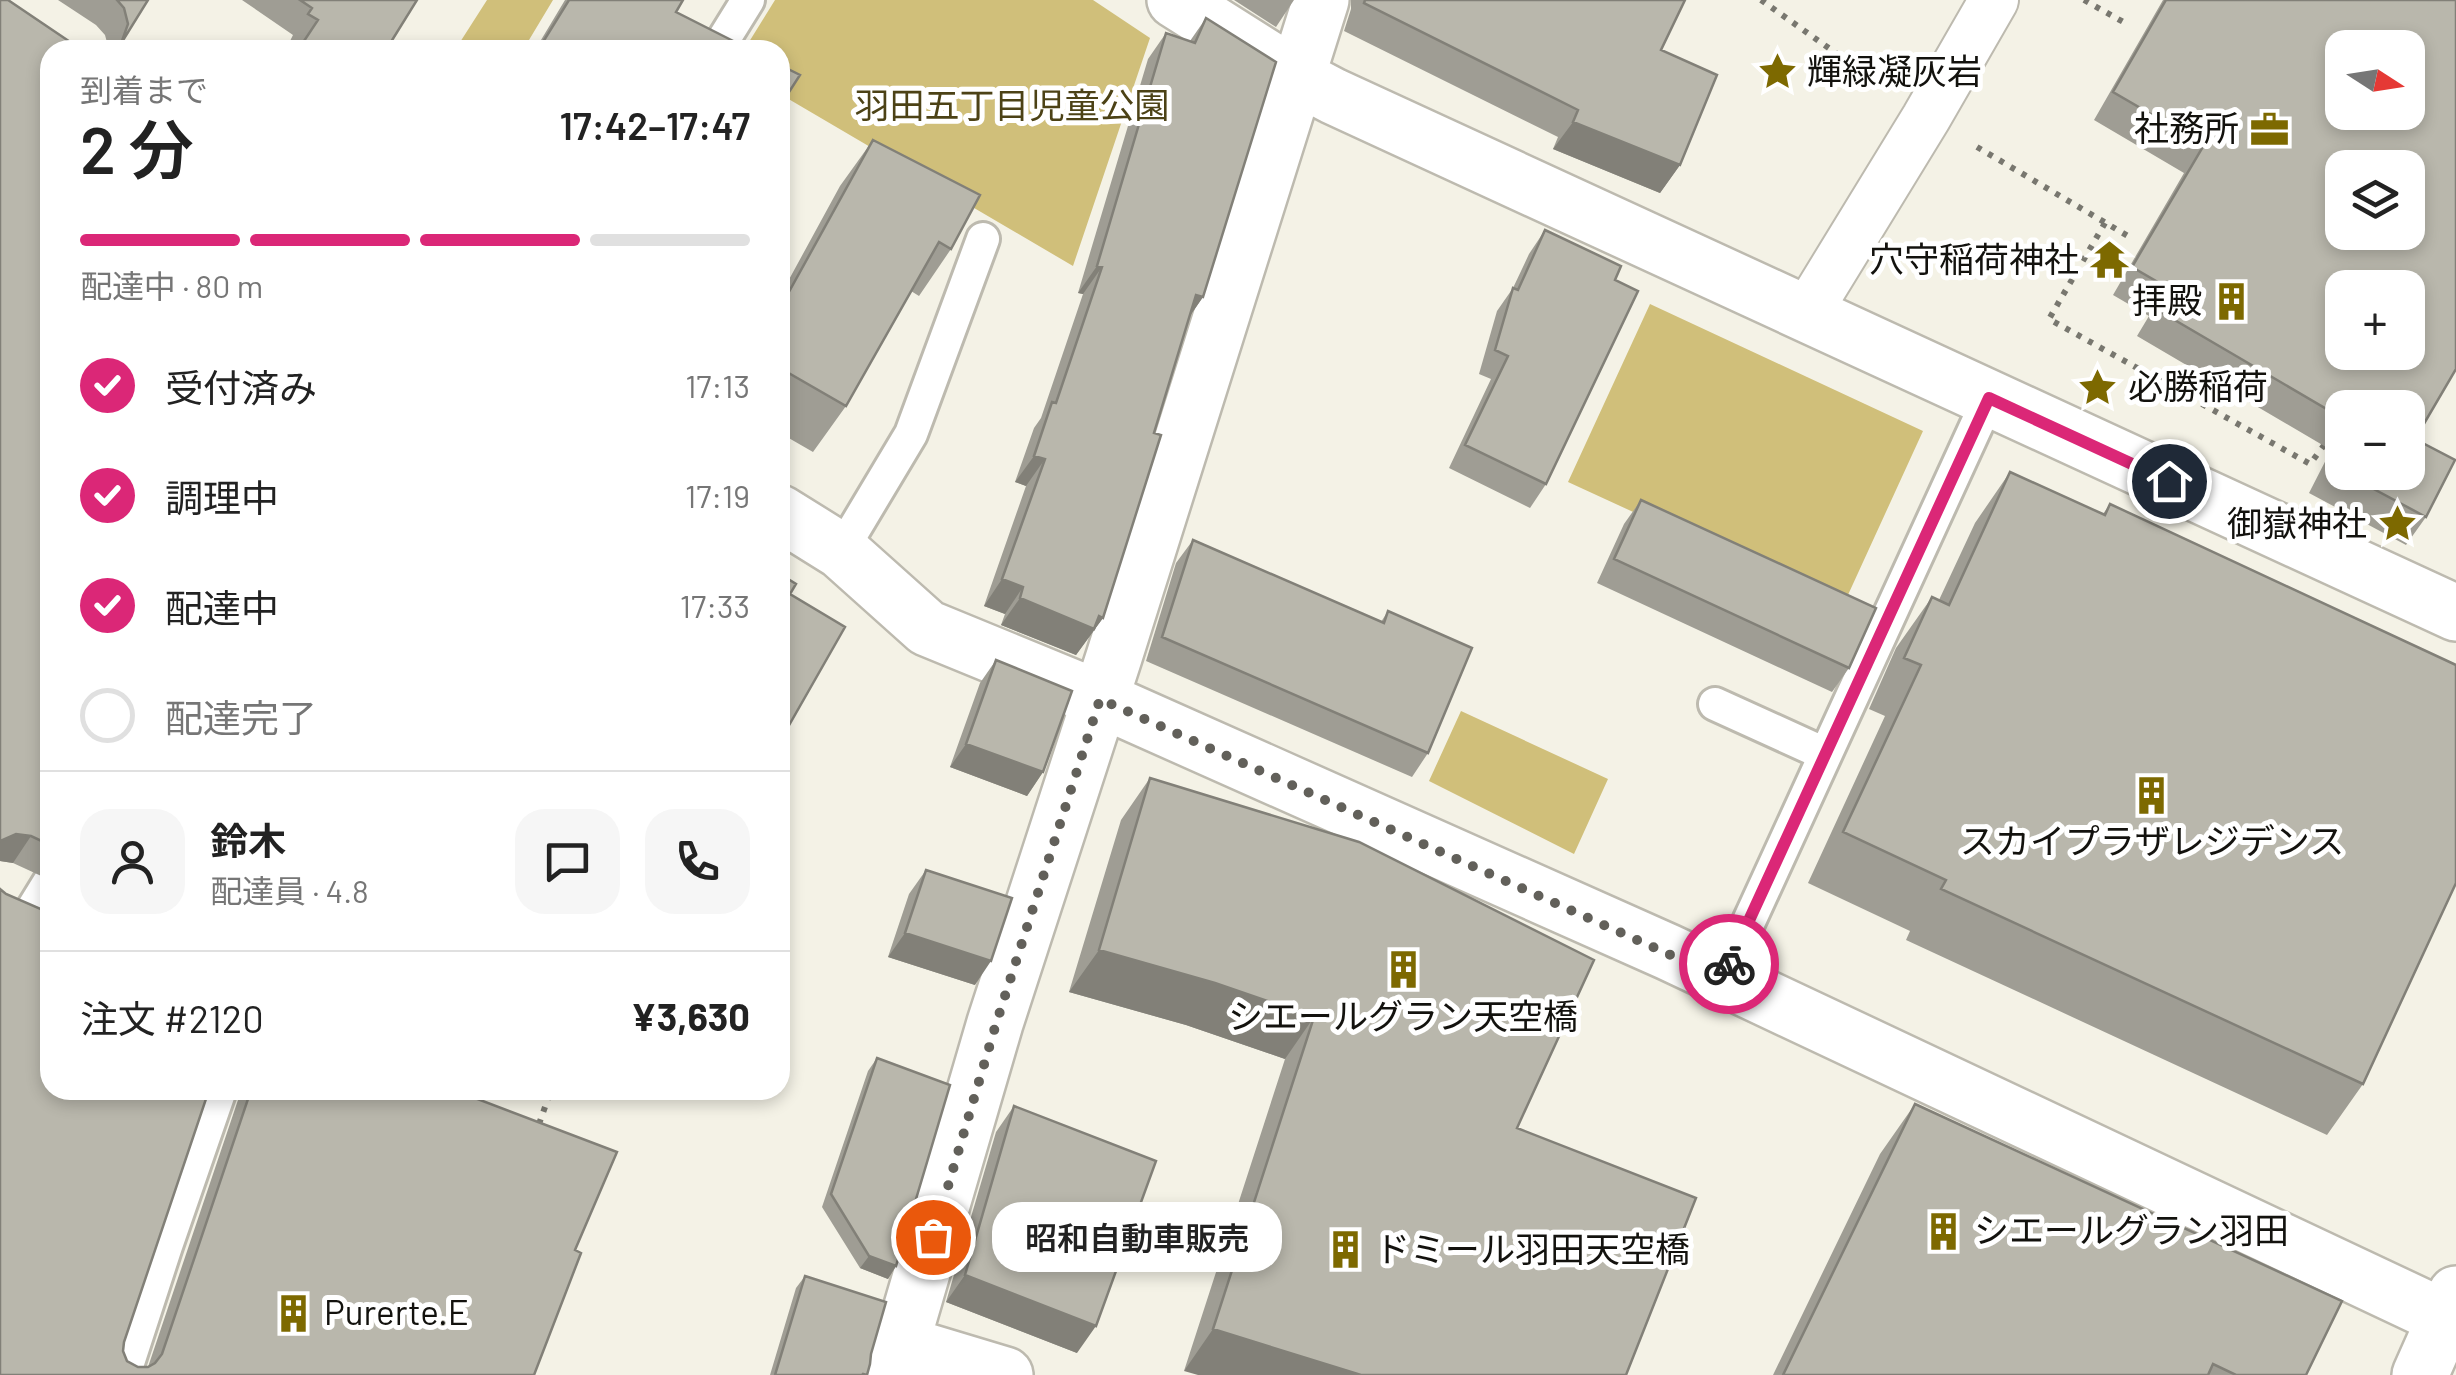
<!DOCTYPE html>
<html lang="ja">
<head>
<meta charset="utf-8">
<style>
	body { margin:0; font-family:Barlow,"Noto Sans JP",sans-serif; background:#f6f6f6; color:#222; height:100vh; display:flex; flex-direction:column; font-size:38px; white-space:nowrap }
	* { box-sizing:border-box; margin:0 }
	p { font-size:32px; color:#767676 }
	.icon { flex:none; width:55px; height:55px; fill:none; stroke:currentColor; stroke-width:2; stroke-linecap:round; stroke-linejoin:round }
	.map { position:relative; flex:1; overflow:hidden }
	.drawer { position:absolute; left:40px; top:40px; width:750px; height:1060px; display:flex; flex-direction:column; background:#fff; border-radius:30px; box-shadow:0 5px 15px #0003 }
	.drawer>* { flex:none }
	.needle { width:65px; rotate:102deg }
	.controls { position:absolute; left:2325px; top:30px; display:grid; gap:20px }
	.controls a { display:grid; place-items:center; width:100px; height:100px; border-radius:20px; background:#fff; box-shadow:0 5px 15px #0003; font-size:50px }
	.pin { position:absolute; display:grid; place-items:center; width:85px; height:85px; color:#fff; margin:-42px; border:5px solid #fff; border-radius:50%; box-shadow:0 2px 10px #0007 }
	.courier { position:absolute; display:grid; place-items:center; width:100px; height:100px; margin:-50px; border:8px solid #db2777; border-radius:50%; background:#fff; color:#222; box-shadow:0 2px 12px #0007 }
	.bubble { position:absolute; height:70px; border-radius:30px; background:#fff; box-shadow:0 5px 15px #0003; font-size:32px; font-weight:600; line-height:70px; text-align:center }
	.headline em { font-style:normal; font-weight:600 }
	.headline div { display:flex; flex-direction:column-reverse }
	.headline { display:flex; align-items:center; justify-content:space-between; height:170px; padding:0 40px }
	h1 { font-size:65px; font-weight:600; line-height:75px }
	.bar { display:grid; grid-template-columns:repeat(4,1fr); gap:15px 10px; align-content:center; height:120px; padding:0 40px }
	.bar i { height:12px; border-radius:8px; background:#e0e0e0 }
	.bar .current { background:#db2777 }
	.bar p { grid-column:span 4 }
	.line { display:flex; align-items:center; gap:25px; padding:0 40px; border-top:2px solid #e0e0e0 }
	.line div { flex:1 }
	.round { display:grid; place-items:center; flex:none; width:105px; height:105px; border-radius:30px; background:#f6f6f6 }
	ol { padding:0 40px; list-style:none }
	li { display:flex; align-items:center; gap:30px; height:110px }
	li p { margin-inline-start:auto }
	li .icon { padding:10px; border-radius:50%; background:#db2777; color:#fff; stroke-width:4 }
	li:last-child { color:#767676 }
	li i { width:55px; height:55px; border:5px solid #e0e0e0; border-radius:50% }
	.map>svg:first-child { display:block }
</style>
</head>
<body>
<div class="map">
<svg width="2456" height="1375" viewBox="0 0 2456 1375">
	<rect width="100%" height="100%" fill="#f4f2e6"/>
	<path fill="#d0bf7a" d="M487,0H553L523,50H455Z
		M775,0H1093L1150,38L1073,266L780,94V50H744Z
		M1650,304L1923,431L1842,608L1568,482Z
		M1461,711L1608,779L1574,854L1429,781Z"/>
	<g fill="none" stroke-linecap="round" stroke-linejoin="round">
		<defs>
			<path id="service" d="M717,50L748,0
				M841,551L911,434L983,239
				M1715,704L1825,754
				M34,907L50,881
				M1723,978L1989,398
				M124,1375L166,1246L220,1090"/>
			<path id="pedestrian" d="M1806,314L1926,118L1994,0"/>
			<path id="minor" d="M1175,0L1297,77L1333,96L2456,613
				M780,513L841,551L927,628L1100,699L1668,952L2445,1318
				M902,1344L1005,1375
				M892,1375L995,1023L1114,657L1321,0"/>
			<path id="trunk" d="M2420,1375L2456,1294"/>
		</defs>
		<use href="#service" stroke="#bdbaaf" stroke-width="38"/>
		<use href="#pedestrian" stroke="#bdbaaf" stroke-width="52"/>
		<use href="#minor" stroke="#bdbaaf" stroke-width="60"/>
		<use href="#trunk" stroke="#bdbaaf" stroke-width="60"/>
		<path stroke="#78776f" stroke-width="6" stroke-dasharray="5 8" stroke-linecap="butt" d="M1761,0L1878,83
			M2084,0L2127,24
			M1977,147L2133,239
			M2105,223L2049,319L2310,464L2328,440
			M539,1124L551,1090"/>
		<use href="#service" stroke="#fff" stroke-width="32"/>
		<use href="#pedestrian" stroke="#fff" stroke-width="48"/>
		<use href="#minor" stroke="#fff" stroke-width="55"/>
		<use href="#trunk" stroke="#fff" stroke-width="55"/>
	</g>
	<path fill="#9f9d94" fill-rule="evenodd" d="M0,0L50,50V880L13,863L0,861Z
		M58,0H148L117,50H109L105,35L96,25Z
		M242,0H417L386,50H297L299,47L290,41L293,35Z
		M565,0H683L676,12L751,50H535Z
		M1234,0H1294L1276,27Z
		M1351,0H1685L1661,50L1680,165L1660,193L1553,149L1558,137L1344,31L1351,9Z
		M2163,0H2456L2415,439L2426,517L2406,545L2309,493L2331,450L2137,336L2149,316L2113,295L2184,173L2094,120ZM2342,408L2408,472H2342Z
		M1206,18L1203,297L1190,316L1154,433L1103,618L1076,655L1001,625L1005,614L984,606L1026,486L1015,482L1034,428L1041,418L1083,294L1078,293L1148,59L1166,33L1190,41Z
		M873,140L951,249L919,296L911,291L846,406L813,452L780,433V296L840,186Z
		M1545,230L1546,484L1530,508L1449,468L1491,379L1479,374L1497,311L1513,288L1529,254Z
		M2010,472L2103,514L2110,504L2363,1084L2327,1135L1906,940L1910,931L1808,883L1885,716L1869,709L1896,648L1932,597L1939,600L1975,523Z
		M1641,500L1849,668L1832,692L1597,583L1624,524Z
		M1193,540L1381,622L1388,611L1428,753L1412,777L1146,661L1176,563Z
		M996,660L1043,772L1027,796L950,767L980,683Z
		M1150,778L1594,960L1184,1371L1285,1059L1186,1025L1069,992L1121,820Z
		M926,870L975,985L888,957L909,894Z
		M877,1058L896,1266L888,1279L860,1268L822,1207L868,1071Z
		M239,1090H454L575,1250L534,1375H0L124,1342L123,1351L127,1361L138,1367H148L239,1097Z
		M1915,1104L2306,1375H1773L1880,1154Z
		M1014,1106L1077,1353L946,1302L996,1132Z
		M805,1276L871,1354L867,1375H770L796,1288Z"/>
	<path fill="#828078" d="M1573,122L1680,165L1660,193L1553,149Z
		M1097,266L1102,267L1083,294L1078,293Z
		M1196,295L1203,297L1185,323Z
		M1034,456L1045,459L1026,486L1015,482Z
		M1002,579L1023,587L1005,614L984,606Z
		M1020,598L1099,616L1103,618L1076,655L1001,625Z
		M966,744L1043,772L1027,796L950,767Z
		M16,834L31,836L13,863L0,861V841Z
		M905,933L991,961L975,985L888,957Z
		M1099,950L1215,983L1314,1017L1285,1059L1186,1025L1069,992Z
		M869,1256L896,1266L888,1279L860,1268Z
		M965,1275L1096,1326L1077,1353L946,1302Z
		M1213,1329L1361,1375H1198L1184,1371Z"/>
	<path fill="#b9b7ac" stroke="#828078" stroke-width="2.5" fill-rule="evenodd" d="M0,0H8L82,50H50V845L31,836L16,834L0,841Z
		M117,0H148L117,50H112L122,41L128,24L124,8Z
		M300,0H417L386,50H298L318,20L308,14L312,8Z
		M569,0H683L676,12L751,50H538Z
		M1365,0H1685L1661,50L1717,75L1680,165L1573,122L1578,110L1364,3Z
		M2166,0H2456V369L2415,439L2455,460L2426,517L2329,465L2342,439V472H2408V408H2342V418L2156,309L2168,288L2132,267L2204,145L2113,92ZM2342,48H2408V112H2342ZM2342,168H2408V232H2342ZM2342,288H2408V352H2342Z
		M1206,18L1276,62L1203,297L1196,295L1154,433L1161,435L1103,618L1099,616L1094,629L1020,598L1023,587L1002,579L1045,459L1034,456L1052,402L1056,403L1102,267L1097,266L1166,33L1195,43Z
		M780,65L800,75L780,106Z
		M873,140L980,195L951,249L939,242L846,406L780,368V308Z
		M1545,230L1621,266L1615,280L1638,291L1546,484L1465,445L1508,356L1495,350L1513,288L1518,290Z
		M2010,472L2105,515L2110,504L2456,665V883L2363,1084L1941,889L1946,880L1843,832L1921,665L1904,658L1932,597L1949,605Z
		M1641,500L1876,608L1849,668L1614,559Z
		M1193,540L1384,623L1388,611L1472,648L1428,753L1162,637Z
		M780,574L796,584L790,594L845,627L780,741Z
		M996,660L1072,691L1043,772L966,744Z
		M1150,778L1359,842L1594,960L1517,1128L1696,1198L1626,1375H1361L1213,1329L1314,1017L1215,983L1099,950Z
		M926,870L1012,898L991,961L905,933Z
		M0,889L6,894L50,913V1090H209L124,1342L123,1351L127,1361L138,1367H148L155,1363L162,1354L251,1090H454L617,1152L575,1250L581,1253L534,1375H0Z
		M877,1058L950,1085L896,1266L869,1256L831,1194Z
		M1915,1104L2342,1301L2306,1375H2236L2213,1364L2208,1375H1783Z
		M1014,1106L1156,1161L1096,1326L965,1275Z
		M805,1276L886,1302L871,1354L870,1364L867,1375L863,1374L862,1375H775Z"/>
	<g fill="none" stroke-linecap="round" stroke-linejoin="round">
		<path stroke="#62605a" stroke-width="10" stroke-dasharray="0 18" d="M933,1237L996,1024L1100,699L1722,978L1729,964"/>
		<path stroke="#db2777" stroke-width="12" d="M1729,964L1989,398L2169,481"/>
	</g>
	<defs>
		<symbol id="sight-bare" viewBox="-9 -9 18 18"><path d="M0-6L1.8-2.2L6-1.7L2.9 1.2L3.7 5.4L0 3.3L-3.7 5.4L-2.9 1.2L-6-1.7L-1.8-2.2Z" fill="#7d6900" stroke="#fff" stroke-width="2.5" paint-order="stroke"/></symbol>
		<symbol id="office-bare" viewBox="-9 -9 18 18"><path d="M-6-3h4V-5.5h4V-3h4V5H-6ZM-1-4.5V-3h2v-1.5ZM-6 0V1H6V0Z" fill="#7d6900" stroke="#fff" stroke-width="2.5" paint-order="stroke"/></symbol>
		<symbol id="temple-bare" viewBox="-9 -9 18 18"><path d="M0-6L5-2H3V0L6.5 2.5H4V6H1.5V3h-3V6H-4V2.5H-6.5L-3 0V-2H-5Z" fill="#7d6900" stroke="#fff" stroke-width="2.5" paint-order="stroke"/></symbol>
		<symbol id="building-bare" viewBox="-9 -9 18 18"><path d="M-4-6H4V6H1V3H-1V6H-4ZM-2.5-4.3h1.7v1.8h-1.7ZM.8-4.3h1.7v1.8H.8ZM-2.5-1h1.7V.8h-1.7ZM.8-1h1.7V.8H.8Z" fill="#7d6900" stroke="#fff" stroke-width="2.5" paint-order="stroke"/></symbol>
	</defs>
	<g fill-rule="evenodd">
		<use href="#sight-bare" x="1750" y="44" width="55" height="55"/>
		<use href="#office-bare" x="2242" y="102" width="55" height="55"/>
		<use href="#temple-bare" x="2082" y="232" width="55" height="55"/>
		<use href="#building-bare" x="2204" y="274" width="55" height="55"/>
		<use href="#sight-bare" x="2070" y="360" width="55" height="55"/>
		<use href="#sight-bare" x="2370" y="496" width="55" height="55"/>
		<use href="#building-bare" x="2124" y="768" width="55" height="55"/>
		<use href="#building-bare" x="1376" y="942" width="55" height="55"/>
		<use href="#building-bare" x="1916" y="1204" width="55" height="55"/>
		<use href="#building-bare" x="1318" y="1222" width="55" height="55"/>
		<use href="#building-bare" x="266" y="1286" width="55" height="55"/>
	</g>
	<g text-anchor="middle" stroke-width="10" stroke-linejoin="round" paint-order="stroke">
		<g font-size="35" fill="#13120e" stroke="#fff" text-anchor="start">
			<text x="1807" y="84">輝緑凝灰岩</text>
			<text x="2239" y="141" text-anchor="end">社務所</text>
			<text x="2079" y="272" text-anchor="end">穴守稲荷神社</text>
			<text x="2202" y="313" text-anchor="end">拝殿</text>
			<text x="2128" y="399">必勝稲荷</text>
			<text x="2367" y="536" text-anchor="end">御嶽神社</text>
			<text x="2152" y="854" text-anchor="middle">スカイプラザレジデンス</text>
			<text x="1403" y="1029" text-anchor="middle">シエールグラン天空橋</text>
			<text x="1974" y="1243">シエールグラン羽田</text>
			<text x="1375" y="1262">ドミール羽田天空橋</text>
			<text x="324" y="1325">Purerte.E</text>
		</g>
		<g font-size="35" fill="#4c4216" stroke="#fff">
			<text x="1012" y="118">羽田五丁目児童公園</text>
		</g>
	</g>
</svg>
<div class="controls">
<a><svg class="needle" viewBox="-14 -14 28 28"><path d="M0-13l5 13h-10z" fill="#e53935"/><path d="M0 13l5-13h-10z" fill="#767676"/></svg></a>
<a><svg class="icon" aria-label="layers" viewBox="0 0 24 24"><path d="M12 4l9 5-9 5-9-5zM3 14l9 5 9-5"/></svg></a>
<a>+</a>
<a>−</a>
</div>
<div class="pin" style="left:933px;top:1237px;background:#ea580c"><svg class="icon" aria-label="bag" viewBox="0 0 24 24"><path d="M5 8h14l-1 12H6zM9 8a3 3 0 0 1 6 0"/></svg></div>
<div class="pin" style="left:2169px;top:481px;background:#1f2937"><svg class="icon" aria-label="home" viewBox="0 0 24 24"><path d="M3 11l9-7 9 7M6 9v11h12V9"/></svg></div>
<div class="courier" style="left:1729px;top:964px"><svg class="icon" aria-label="bike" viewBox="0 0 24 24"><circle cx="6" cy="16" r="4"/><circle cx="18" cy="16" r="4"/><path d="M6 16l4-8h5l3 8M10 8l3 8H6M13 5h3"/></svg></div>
<div class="bubble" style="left:992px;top:1202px;width:290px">昭和自動車販売</div>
<section class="drawer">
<div class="headline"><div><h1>2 分</h1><p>到着まで</p></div><em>17:42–17:47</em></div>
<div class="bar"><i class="current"></i><i class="current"></i><i class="current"></i><i></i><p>配達中 · 80 m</p></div>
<ol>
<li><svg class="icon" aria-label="check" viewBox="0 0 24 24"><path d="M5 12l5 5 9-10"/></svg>受付済み<p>17:13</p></li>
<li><svg class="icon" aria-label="check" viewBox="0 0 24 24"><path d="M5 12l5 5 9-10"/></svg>調理中<p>17:19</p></li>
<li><svg class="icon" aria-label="check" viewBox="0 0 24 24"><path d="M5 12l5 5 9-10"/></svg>配達中<p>17:33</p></li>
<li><i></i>配達完了</li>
</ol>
<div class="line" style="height:180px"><a class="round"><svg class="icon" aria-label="person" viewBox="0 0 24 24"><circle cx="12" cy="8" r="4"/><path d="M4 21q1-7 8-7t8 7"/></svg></a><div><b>鈴木</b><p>配達員 · 4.8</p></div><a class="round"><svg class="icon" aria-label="chat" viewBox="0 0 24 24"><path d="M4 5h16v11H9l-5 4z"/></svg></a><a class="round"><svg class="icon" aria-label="phone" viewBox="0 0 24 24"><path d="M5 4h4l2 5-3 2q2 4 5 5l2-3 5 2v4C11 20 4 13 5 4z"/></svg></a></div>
<div class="line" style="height:130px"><div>注文 #2120</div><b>¥3,630</b></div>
</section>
</div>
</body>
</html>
